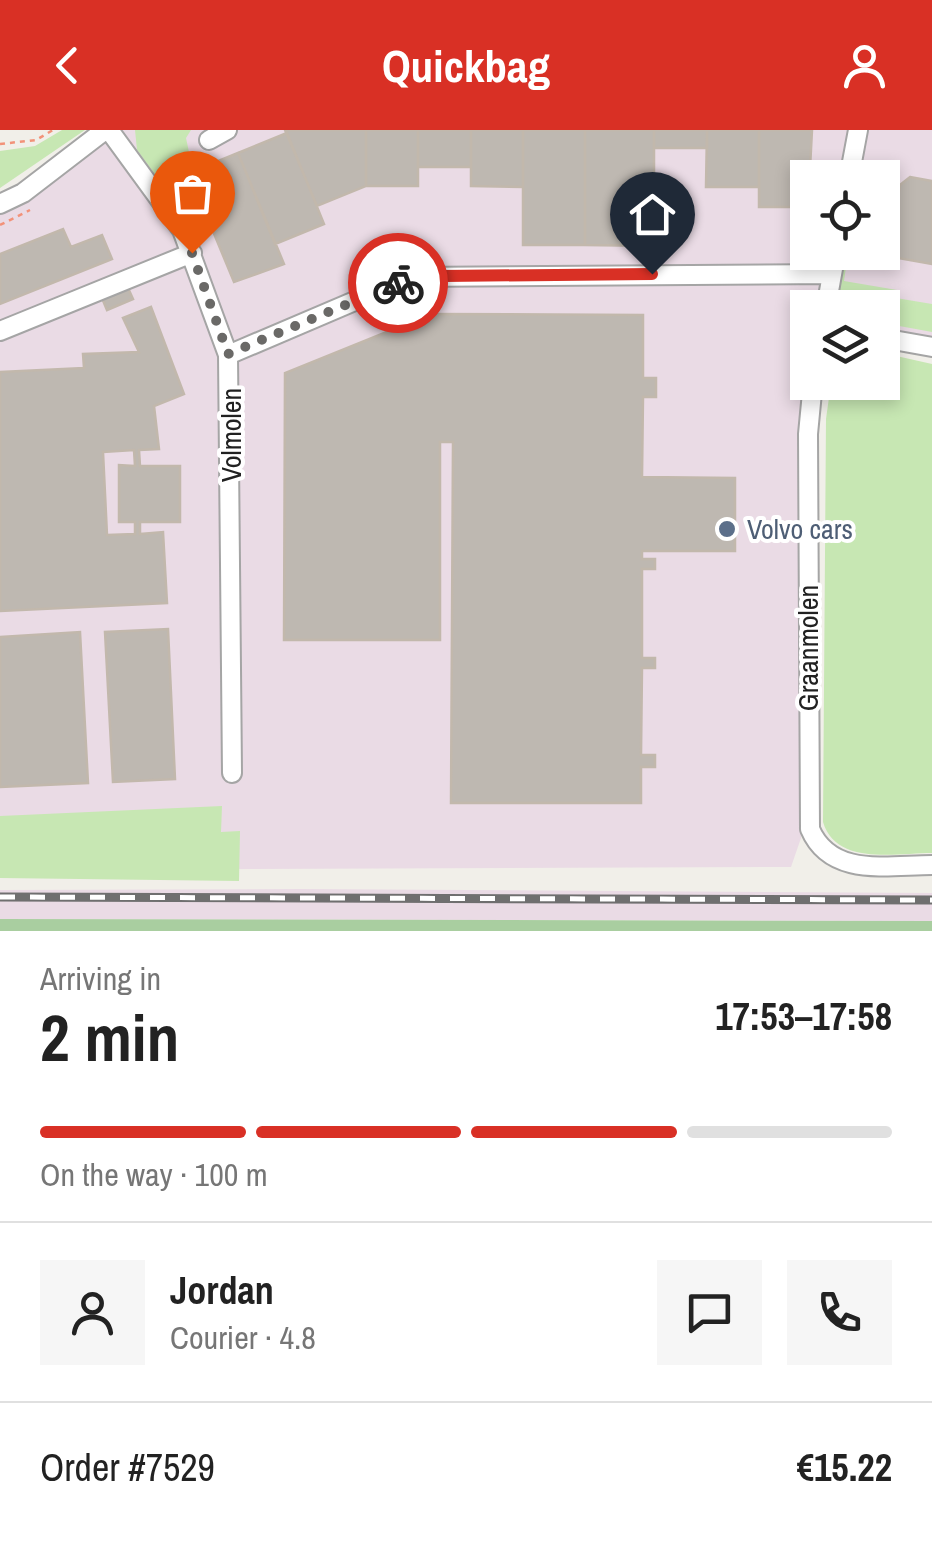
<!DOCTYPE html>
<html lang="en">
<head>
<meta charset="utf-8">
<style>
	body { margin:0; font-family:"Archivo Narrow",sans-serif; background:#f6f6f6; color:#222; height:100vh; display:flex; flex-direction:column; font-size:38px; white-space:nowrap }
	* { box-sizing:border-box; margin:0 }
	p { font-size:32px; color:#767676 }
	.icon { flex:none; width:55px; height:55px; fill:none; stroke:currentColor; stroke-width:2; stroke-linecap:round; stroke-linejoin:round }
	.map { position:relative; height:801px; overflow:hidden }
	.details { display:flex; flex-direction:column; background:#fff; flex:1 }
	.details>* { flex:none }
	.buttons { position:absolute; left:790px; top:30px; display:grid; gap:20px }
	.buttons a { display:grid; place-items:center; width:110px; height:110px; border-radius:0px; background:#fff; box-shadow:0 5px 15px #0003; font-size:50px }
	.pin { position:absolute; display:grid; place-items:center; width:85px; height:85px; color:#fff; margin:-102px -42px; border-radius:50% 50% 50% 0; rotate:-45deg; box-shadow:0 0 10px #0007 }
	.pin .icon { rotate:45deg }
	.courier { position:absolute; display:grid; place-items:center; width:100px; height:100px; margin:-50px; border:8px solid #d93025; border-radius:50%; background:#fff; color:#222; box-shadow:0 2px 12px #0007 }
	.head em { font-style:normal; font-weight:700 }
	.head div { display:flex; flex-direction:column-reverse }
	.head { display:flex; align-items:center; justify-content:space-between; height:170px; padding:0 40px }
	h1 { font-size:65px; font-weight:700; line-height:75px }
	.bar { display:grid; grid-template-columns:repeat(4,1fr); gap:15px 10px; align-content:center; height:120px; padding:0 40px }
	.bar i { height:12px; border-radius:8px; background:#e0e0e0 }
	.bar .current { background:#d93025 }
	.bar p { grid-column:span 4 }
	.line { display:flex; align-items:center; gap:25px; padding:0 40px; border-top:2px solid #e0e0e0 }
	.line div { flex:1 }
	.round { display:grid; place-items:center; flex:none; width:105px; height:105px; border-radius:0px; background:#f6f6f6 }
	header { display:flex; justify-content:space-between; align-items:center; height:130px; padding:0 40px; background:#d93025; color:#fff; font-size:45px; font-weight:700 }
	.map>svg:first-child { display:block }
</style>
</head>
<body>
<header><svg class="icon" aria-label="back" viewBox="0 0 24 24"><path d="M15 5l-7 7 7 7"/></svg>Quickbag<svg class="icon" aria-label="person" viewBox="0 0 24 24"><circle cx="12" cy="8" r="4"/><path d="M4 21q1-7 8-7t8 7"/></svg></header>
<div class="map">
<svg width="932" height="801" viewBox="0 0 932 801">
	<rect width="100%" height="100%" fill="#f1efe9"/>
	<path fill="#eadbe5" fill-rule="evenodd" d="M120,0H932V208L883,199L882,178H808L801,708L791,737L0,740V78L40,60ZM808,48H882V122H808Z
		M300,759L932,763V791L0,789V760Z"/>
	<path fill="#c7e7b3" d="M62,0H85L0,58V21L35,16Z
		M135,0H191L186,8L192,36L184,40L192,60L172,68L137,20Z
		M841,135L846,137L844,151L897,160L896,168L932,174V202L883,193L882,178L845,177V160L840,167L835,166Z
		M883,223L932,234V723C896,723 836,736 823,692L826,289L831,253L882,252Z
		M222,676L221,702L240,701L239,751L0,748V686Z"/>
	<path fill="#a9cea0" d="M0,789L932,791V801H0Z"/>
	<path fill="#beb8b1" stroke="#c2b8ac" stroke-width="2.5" fill-rule="evenodd" d="M285,0H366V56L317,76Z
		M366,0H418V56H366Z
		M418,0H471V37H418Z
		M471,0H523V57L471,56Z
		M523,0H585V115H523Z
		M585,0H654V116L585,115Z
		M654,0H707V18H654Z
		M707,0H759V57H706Z
		M759,0H812L808,77H759Z
		M287,3L324,94L275,114L238,23Z
		M238,23L284,134L234,152L189,43Z
		M910,47L932,51V134L887,126L900,55Z
		M63,99L71,117L102,105L112,129L0,174V124Z
		M128,158L133,169L107,180L102,168Z
		M151,177L184,264L154,276L159,319L139,320L140,336H180V392H140V404L163,402L167,473L0,481V242L84,238L83,224L139,222L123,188ZM134,320L135,336L119,335V392H135V404L107,405L103,322Z
		M431,184L643,185V248H656V267H643L642,347L735,348V421H642V429H655V439H642V528H655V538H642L641,625H655V637H641V673H451L453,312H440V510H284L285,243Z
		M168,499L175,649L113,652L105,502Z
		M80,502L88,653L0,657V507Z"/>
	<g fill="none" stroke-linecap="round" stroke-linejoin="round">
		<defs>
			<path id="minor" d="M109,0L182,100L228,225L232,643
				M209,10L227,0
				M849,48L858,0
				M0,74L23,63L105,0
				M826,178L836,122
				M0,201L192,123
				M882,208L932,217
				M228,225L411,147L832,144
				M813,252L808,304L810,699C831,748 888,735 932,735"/>
		</defs>
		<use href="#minor" stroke="#a5a5a5" stroke-width="22"/>
		<path stroke="#f29279" stroke-width="2.5" stroke-dasharray="5 5" stroke-linecap="butt" d="M0,14L36,10L53,0
			M0,95L30,80"/>
		<use href="#minor" stroke="#fff" stroke-width="18"/>
		<defs>
			<path id="rail" d="M0,767L932,770"/>
		</defs>
		<use href="#rail" stroke="#6f6f6f" stroke-width="9"/>
		<use href="#rail" stroke="#fff" stroke-width="5" stroke-dasharray="15" stroke-linecap="butt"/>
	</g>
	<g fill="none" stroke-linecap="round" stroke-linejoin="round">
		<path stroke="#6a6967" stroke-width="10" stroke-dasharray="0 18" d="M192,123L228,224L398,153"/>
		<path stroke="#d93025" stroke-width="12" d="M398,153L443,146L652,144"/>
	</g>
	<circle fill="#5c6f8a" stroke="#fff" stroke-width="4" cx="727" cy="399" r="10"/>
	<g text-anchor="middle" stroke-width="8" stroke-linejoin="round" paint-order="stroke">
		<g font-size="28" fill="#212121" stroke="#fff">
			<text transform="translate(231 305) rotate(-90)" y="10">Volmolen</text>
			<text transform="translate(808 518) rotate(-90)" y="10">Graanmolen</text>
		</g>
		<g font-size="28" fill="#4e5e75" stroke="#fff" text-anchor="start">
			<text x="747" y="409">Volvo cars</text>
		</g>
	</g>
</svg>
<div class="buttons">
<a><svg class="icon" aria-label="locate" viewBox="0 0 24 24"><circle cx="12" cy="12" r="6"/><path d="M12 2v4M12 18v4M2 12h4M18 12h4"/></svg></a>
<a><svg class="icon" aria-label="layers" viewBox="0 0 24 24"><path d="M12 4l9 5-9 5-9-5zM3 14l9 5 9-5"/></svg></a>
</div>
<div class="pin" style="left:192px;top:123px;background:#ea580c"><svg class="icon" aria-label="bag" viewBox="0 0 24 24"><path d="M5 8h14l-1 12H6zM9 8a3 3 0 0 1 6 0"/></svg></div>
<div class="pin" style="left:652px;top:144px;background:#1f2937"><svg class="icon" aria-label="home" viewBox="0 0 24 24"><path d="M3 11l9-7 9 7M6 9v11h12V9"/></svg></div>
<div class="courier" style="left:398px;top:153px"><svg class="icon" aria-label="bike" viewBox="0 0 24 24"><circle cx="6" cy="16" r="4"/><circle cx="18" cy="16" r="4"/><path d="M6 16l4-8h5l3 8M10 8l3 8H6M13 5h3"/></svg></div>
</div>
<section class="details">
<div class="head"><div><h1>2 min</h1><p>Arriving in</p></div><em>17:53–17:58</em></div>
<div class="bar"><i class="current"></i><i class="current"></i><i class="current"></i><i></i><p>On the way · 100 m</p></div>
<div class="line" style="height:180px"><a class="round"><svg class="icon" aria-label="person" viewBox="0 0 24 24"><circle cx="12" cy="8" r="4"/><path d="M4 21q1-7 8-7t8 7"/></svg></a><div><b>Jordan</b><p>Courier · 4.8</p></div><a class="round"><svg class="icon" aria-label="chat" viewBox="0 0 24 24"><path d="M4 5h16v11H9l-5 4z"/></svg></a><a class="round"><svg class="icon" aria-label="phone" viewBox="0 0 24 24"><path d="M5 4h4l2 5-3 2q2 4 5 5l2-3 5 2v4C11 20 4 13 5 4z"/></svg></a></div>
<div class="line" style="height:130px"><div>Order #7529</div><b>€15.22</b></div>
</section>
</body>
</html>
